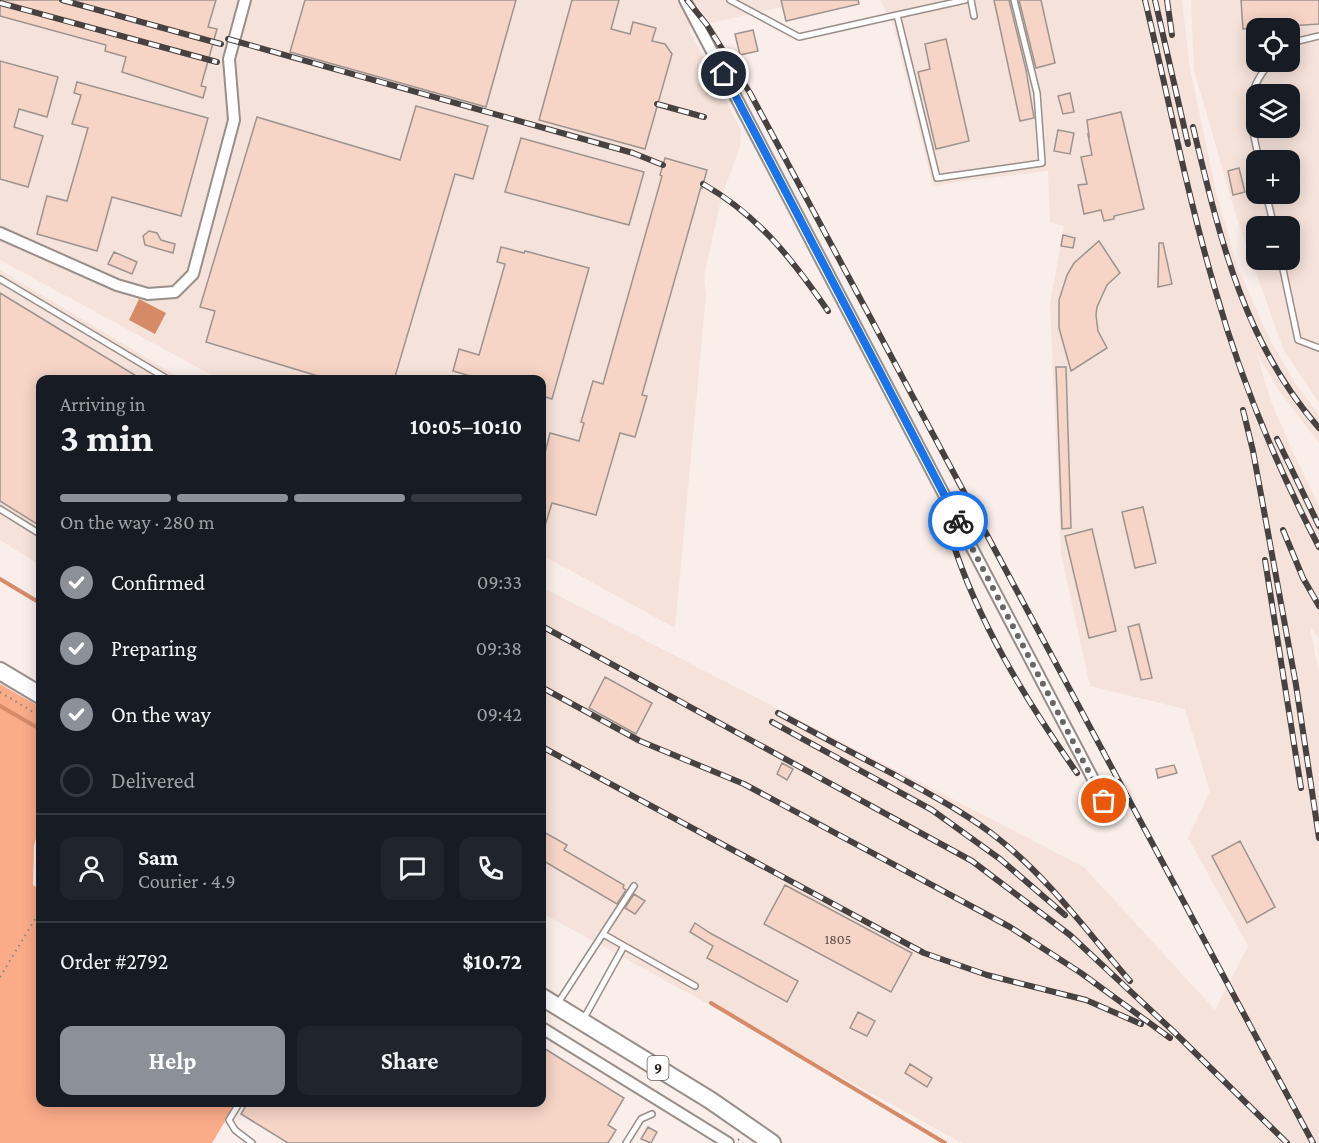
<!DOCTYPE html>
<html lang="en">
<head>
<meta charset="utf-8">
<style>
	body { margin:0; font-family:"Crimson Pro",serif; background:#20242c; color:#f1f3f6; height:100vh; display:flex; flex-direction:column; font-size:22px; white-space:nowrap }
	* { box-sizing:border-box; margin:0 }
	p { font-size:20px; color:#9ea1a6 }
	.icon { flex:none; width:33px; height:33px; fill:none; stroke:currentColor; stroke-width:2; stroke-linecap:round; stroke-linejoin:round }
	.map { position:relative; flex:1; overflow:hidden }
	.panel { position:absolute; left:36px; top:375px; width:510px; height:732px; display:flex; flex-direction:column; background:#171b24; border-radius:12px; box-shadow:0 3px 15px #0003 }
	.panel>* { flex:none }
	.controls { position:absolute; left:1246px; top:18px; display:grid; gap:12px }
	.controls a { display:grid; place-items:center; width:54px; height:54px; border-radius:12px; background:#171b24; box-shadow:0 3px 15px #0003; font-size:30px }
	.pin { position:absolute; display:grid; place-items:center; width:51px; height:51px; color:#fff; margin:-26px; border:3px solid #fff; border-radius:50%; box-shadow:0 2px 6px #0007 }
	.courier { position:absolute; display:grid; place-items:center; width:60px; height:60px; margin:-30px; border:4px solid #1a73e8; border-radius:50%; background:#fff; color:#222; box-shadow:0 2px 8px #0007 }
	.headline em { font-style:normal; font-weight:700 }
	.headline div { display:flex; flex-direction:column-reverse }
	.headline { display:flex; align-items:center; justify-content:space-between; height:102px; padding:0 24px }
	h1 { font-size:39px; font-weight:700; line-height:45px }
	.bar { display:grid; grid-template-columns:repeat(4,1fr); gap:9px 6px; align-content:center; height:72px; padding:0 24px }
	.bar i { height:8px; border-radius:4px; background:#363941 }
	.bar .active { background:#8c9099 }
	.bar p { grid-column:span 4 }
	.line { display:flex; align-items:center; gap:15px; padding:0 24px; border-top:2px solid #363941 }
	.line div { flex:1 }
	.round { display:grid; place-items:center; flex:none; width:63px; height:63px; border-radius:12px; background:#20242c }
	ol { padding:0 24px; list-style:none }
	li { display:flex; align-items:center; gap:18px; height:66px }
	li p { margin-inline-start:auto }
	li .icon { padding:6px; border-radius:50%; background:#8c9099; color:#fff; stroke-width:4 }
	li:last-child { color:#9ea1a6 }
	li i { width:33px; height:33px; border:3px solid #363941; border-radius:50% }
	.button { display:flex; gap:12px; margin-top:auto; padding:12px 24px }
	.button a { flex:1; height:69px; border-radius:12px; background:#8c9099; color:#fff; font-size:24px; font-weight:700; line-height:69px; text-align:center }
	.button a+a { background:#20242c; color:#f1f3f6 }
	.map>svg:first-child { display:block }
</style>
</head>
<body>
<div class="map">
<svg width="1319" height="1143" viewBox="0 0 1319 1143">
	<rect width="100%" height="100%" fill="#faeeea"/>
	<path fill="#f5e2da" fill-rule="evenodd" d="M0,0H813L688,28L741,130L740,147L722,195L704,276L706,295L675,628L542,555V380L219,379L0,260Z
		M880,0H1182L1190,69L1217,196L1238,268L1270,340L1294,381L1319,415V443L1279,391L1256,352L1272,404L1294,454L1319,506V638L1310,627L1319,674V1143H962L542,913V587L1084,867L1215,1010L1248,946L1188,838L1210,791L1185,709L1090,686L1061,554L1050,304L1064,226L1050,222L1048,171L956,182L933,187L894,28Z
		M1191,0H1319V403L1284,351L1236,216L1194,70ZM1257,28H1290V62H1257ZM1257,94H1290V128H1257ZM1257,160H1290V194H1257ZM1257,226H1290V260H1257Z
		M0,270L182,379L40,380V565L0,540Z"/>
	<path fill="#faab88" d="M0,684L40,707V823L34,846L33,885L40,889V1102L236,1103L212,1143H0Z"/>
	<path fill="#d78a68" d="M139,299L166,313L155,334L129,320Z"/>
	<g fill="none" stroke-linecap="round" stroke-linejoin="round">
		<path stroke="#d78a68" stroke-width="4" d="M0,579L40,603
			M0,706L40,729
			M711,1003L945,1143"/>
	</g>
	<path fill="#f6d4c6" stroke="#9d938f" stroke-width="1.5" d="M0,0H216L208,27L217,29L201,86L206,87L203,98L122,72L126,57L105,51L106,45L0,16Z
		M305,0H516L486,107L290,52Z
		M572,0H619L611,29L630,34L633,22L656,28L652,41L665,44L672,54L645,149L539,120Z
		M781,0H858L859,4L786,21Z
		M994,0H1009L1026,70L1034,118L1020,121Z
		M1019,0H1041L1055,63L1036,68Z
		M1241,0H1319V24L1243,29Z
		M753,30L758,51L740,55L735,34Z
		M946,39L969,141L936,149L918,72L930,69L925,44Z
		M0,61L58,77L47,117L19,109L14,127L43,136L28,187L0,179Z
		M77,82L208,118L181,216L112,197L97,251L37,234L47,196L67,201L88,128L72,124L81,95L74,93Z
		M1070,93L1074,112L1063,114L1058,96Z
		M416,106L488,126L473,179L455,174L394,380H331L206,342L215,311L200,307L257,117L400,160Z
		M1121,112L1144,209L1114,216V219L1104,221L1101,210L1084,214L1078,185L1087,184L1081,157L1092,155L1088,135L1089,136L1087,120Z
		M1058,130L1074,133L1070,154L1054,151Z
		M521,138L644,172L629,225L505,192Z
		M665,158L707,170L702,188L701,187L642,395L647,396L635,437L620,433L596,515L552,503L544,529L542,528V465L550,433L579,441L584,423L581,422L593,381L603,384L662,176L660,175Z
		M1239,168L1245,192L1233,195L1228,171Z
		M149,231L157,233L161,240L175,244L173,253L145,245L143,236Z
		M1063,235L1075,238L1073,248L1061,246Z
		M1099,241L1120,273L1107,285L1097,307L1096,315L1098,331L1107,348L1071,371L1059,328V300L1067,275L1074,263Z
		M1159,243H1163L1172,284L1158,287Z
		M501,247L524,253L525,251L589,268L552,399L542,396V380H484L453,371L459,349L479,355L505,264L497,262Z
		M114,252L137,262L132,274L108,264Z
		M0,293L143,380H40V526L0,501Z
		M1056,367H1066L1071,528L1062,529Z
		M1143,507L1156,563L1135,568L1122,512Z
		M1092,529L1116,631L1089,638L1065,536Z
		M1139,624L1152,678L1141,680L1128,627Z
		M605,677L652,703L636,734L589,708Z
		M782,763L793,769L787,780L777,774Z
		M1174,765L1177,773L1158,778L1156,769Z
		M542,831L567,845L564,850L624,885L623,888L626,890L617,904L542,860Z
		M1240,841L1275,907L1247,923L1212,856Z
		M785,885L912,953L891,992L764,924Z
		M634,894L645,901L635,914L625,908Z
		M695,923L710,933L798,981L787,1002L707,958L713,946L690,932Z
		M858,1012L875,1021L867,1036L850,1028Z
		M542,1047L624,1098L608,1125L616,1130L608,1143H288L241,1114L248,1102H542Z
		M910,1064L932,1078L927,1087L905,1073Z
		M648,1127L657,1132L651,1143L641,1139Z"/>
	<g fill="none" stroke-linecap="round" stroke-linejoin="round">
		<defs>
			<path id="service" d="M730,0L799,37L897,15L937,178L1042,163L1037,93L1014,0
				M971,0L974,16
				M897,15L965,0
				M1290,43L1319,36
				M1259,160C1251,120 1240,96 1271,62
				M1266,194L1274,226
				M1281,260L1298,340L1319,348
				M0,279L169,380
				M0,509L40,534
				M603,934L695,986
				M558,1003L634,886
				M583,1020L624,946
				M240,1102L229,1120L235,1130L252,1143
				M626,1143L641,1119L652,1114"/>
			<path id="minor" d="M685,0L1104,800
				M0,233L117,285L148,294L175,292L193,274L234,120L229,59L245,0
				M542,1028L728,1143"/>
			<path id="primary" d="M0,671L40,695
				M542,997L710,1100L772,1143"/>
		</defs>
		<use href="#service" stroke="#998f8a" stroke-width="8"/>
		<use href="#minor" stroke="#998f8a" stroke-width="14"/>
		<use href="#primary" stroke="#998f8a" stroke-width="20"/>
		<path stroke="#8c8481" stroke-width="2" stroke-dasharray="1.5 4.5" stroke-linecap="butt" d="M0,692L40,716
			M0,977L40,911
			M738,1139L743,1143"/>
		<use href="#service" stroke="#fff" stroke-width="5"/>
		<use href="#minor" stroke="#fff" stroke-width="10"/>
		<use href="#primary" stroke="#fff" stroke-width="16"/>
		<defs>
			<path id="rail" d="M62,0L221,44
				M687,0L707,25L750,93L1313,1143
				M1145,0C1168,96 1187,194 1215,289C1240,378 1276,465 1319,547
				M1155,0L1188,144
				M1167,0L1172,35
				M0,3L217,62
				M228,39L633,153L663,165
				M657,104L704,117
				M1193,127C1219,234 1243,342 1319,428
				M703,184C759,216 792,259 828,311
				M1243,410L1253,451L1296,685L1319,838
				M1277,439L1319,526
				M1283,530L1303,578L1319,606
				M951,537C978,623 1026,700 1077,773
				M1265,560L1301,788
				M542,626L972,861L1070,935L1173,1031L1287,1143
				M543,688L640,741L744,784L1010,927L1081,973L1170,1038
				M778,713C817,734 856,755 895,775C931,795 968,814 1000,840C1050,880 1088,933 1130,981
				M772,722L932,810L1000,859L1065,915
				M542,747L924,953L987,975L1086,1000L1141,1024"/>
		</defs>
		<use href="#rail" stroke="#474240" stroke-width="6"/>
		<use href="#rail" stroke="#fff" stroke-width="4" stroke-dasharray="11" stroke-linecap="butt"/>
	</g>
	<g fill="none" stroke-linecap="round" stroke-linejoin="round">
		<path stroke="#6c6663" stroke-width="6" stroke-dasharray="0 10.8" d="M958,521L1104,801"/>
		<path stroke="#1a73e8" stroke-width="8" d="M724,74L958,521"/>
	</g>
	<g text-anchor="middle" stroke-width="6" stroke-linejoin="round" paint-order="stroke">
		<g font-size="14" fill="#564a46">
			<text x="838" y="944">1805</text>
		</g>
		<rect fill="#fff" stroke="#63605f" stroke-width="1.5" x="647.5" y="1056" width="21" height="24" rx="4.5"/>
		<g font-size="15" font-weight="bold" fill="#201c1b">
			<text x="658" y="1073">9</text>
		</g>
	</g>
</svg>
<div class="controls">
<a><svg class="icon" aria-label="locate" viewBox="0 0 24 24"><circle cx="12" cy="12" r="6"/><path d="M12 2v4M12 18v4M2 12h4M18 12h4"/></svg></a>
<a><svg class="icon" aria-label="layers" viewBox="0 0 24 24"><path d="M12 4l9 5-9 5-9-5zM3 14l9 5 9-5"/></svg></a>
<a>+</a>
<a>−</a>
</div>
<div class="pin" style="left:1104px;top:801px;background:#ea580c"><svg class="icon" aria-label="bag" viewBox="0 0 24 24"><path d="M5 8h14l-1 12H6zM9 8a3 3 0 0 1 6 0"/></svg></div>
<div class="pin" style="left:724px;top:74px;background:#1f2937"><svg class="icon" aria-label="home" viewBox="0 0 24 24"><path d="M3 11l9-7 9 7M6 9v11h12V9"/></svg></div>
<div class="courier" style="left:958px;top:521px"><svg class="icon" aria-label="bike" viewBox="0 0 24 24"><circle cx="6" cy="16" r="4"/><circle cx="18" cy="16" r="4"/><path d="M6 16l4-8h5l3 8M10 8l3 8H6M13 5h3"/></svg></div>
<section class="panel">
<div class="headline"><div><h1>3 min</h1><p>Arriving in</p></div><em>10:05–10:10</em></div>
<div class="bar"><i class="active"></i><i class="active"></i><i class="active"></i><i></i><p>On the way · 280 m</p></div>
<ol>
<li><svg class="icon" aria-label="check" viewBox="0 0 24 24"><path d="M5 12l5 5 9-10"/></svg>Confirmed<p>09:33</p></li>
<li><svg class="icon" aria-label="check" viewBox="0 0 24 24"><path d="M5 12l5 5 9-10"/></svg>Preparing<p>09:38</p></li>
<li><svg class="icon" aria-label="check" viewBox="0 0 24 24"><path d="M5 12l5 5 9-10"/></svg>On the way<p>09:42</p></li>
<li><i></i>Delivered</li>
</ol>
<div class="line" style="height:108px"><a class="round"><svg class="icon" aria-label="person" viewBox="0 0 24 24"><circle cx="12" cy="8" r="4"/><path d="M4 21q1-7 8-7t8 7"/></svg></a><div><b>Sam</b><p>Courier · 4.9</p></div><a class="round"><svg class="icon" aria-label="chat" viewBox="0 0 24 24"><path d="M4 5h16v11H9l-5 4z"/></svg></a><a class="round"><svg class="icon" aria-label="phone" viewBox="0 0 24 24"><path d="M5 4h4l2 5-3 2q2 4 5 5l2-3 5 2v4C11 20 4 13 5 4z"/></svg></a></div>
<div class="line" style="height:78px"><div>Order #2792</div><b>$10.72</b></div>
<div class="button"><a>Help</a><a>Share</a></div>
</section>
</div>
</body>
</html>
